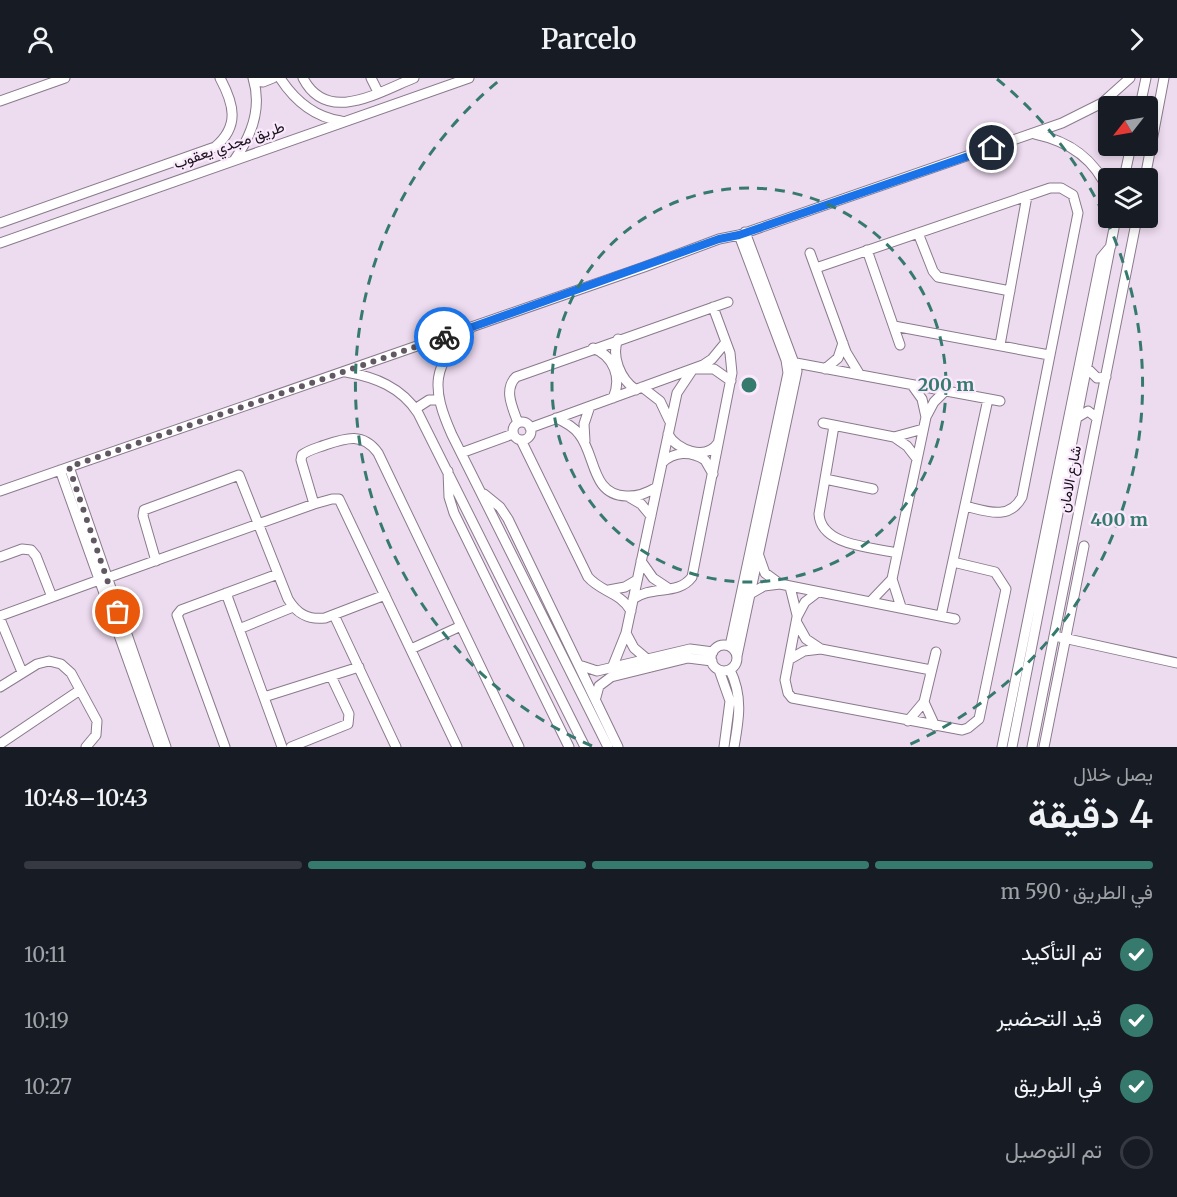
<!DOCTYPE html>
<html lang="ar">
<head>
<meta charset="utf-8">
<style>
	body { margin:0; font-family:Merriweather,Vazirmatn,serif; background:#242831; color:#f1f3f6; direction:rtl; height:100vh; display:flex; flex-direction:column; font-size:22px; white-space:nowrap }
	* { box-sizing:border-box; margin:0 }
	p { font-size:20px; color:#9ea1a6 }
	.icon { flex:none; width:33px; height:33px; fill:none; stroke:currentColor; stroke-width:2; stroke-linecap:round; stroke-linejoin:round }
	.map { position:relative; height:669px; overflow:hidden; direction:ltr }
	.sheet { display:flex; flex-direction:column; background:#171b24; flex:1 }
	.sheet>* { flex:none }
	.needle { width:39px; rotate:239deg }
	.buttons { position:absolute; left:1098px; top:18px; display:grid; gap:12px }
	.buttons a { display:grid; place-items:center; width:60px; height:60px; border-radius:6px; background:#171b24; box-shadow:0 3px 9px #0003; font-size:30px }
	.pin { position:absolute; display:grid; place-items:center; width:51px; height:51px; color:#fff; margin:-26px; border:3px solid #fff; border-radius:50%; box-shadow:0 2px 6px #0007 }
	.courier { position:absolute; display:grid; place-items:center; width:60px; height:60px; margin:-30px; border:4px solid #1a73e8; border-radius:50%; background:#fff; color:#222; box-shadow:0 2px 8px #0007 }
	.overview em { font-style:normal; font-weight:600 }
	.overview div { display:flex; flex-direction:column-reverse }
	.overview { display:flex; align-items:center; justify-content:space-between; height:102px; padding:0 24px }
	h1 { font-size:39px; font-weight:600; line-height:45px }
	.bar { display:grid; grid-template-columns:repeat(4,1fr); gap:9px 6px; align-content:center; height:72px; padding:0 24px }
	.bar i { height:8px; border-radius:4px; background:#363941 }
	.bar .current { background:#367a6e }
	.bar p { grid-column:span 4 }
	ol { padding:0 24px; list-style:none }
	li { display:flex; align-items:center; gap:18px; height:66px }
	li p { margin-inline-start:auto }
	li .icon { padding:6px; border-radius:50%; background:#367a6e; color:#fff; stroke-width:4 }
	li:last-child { color:#9ea1a6 }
	li i { width:33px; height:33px; border:3px solid #363941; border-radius:50% }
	header { display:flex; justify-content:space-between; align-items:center; height:78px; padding:0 24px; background:#171b24; font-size:27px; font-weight:600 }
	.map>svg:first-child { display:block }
</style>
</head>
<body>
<header><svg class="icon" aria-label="forward" viewBox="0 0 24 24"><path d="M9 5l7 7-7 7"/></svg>Parcelo<svg class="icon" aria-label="person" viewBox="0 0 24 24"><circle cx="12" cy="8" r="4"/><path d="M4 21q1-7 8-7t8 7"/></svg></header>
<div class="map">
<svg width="1177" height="669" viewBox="0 0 1177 669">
	<rect width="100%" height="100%" fill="#eddbef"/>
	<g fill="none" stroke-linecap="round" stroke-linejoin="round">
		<defs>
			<path id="minor" d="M280,0C295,23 314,39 341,43
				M303,0C327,47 379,14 414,0
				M371,0L378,14
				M254,3L263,4L273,0
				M0,23L65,0
				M1140,28L1146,0
				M1035,56C1068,63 1095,81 1108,113
				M235,81C252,57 262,29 253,0
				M1124,100L1131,68
				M1145,100L1164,0
				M0,145L215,69C240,48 234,26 220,0
				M918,155L933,193L938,199L1010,213
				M0,165L469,0
				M867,172L900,267
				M810,175L846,274L860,297
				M816,190L1050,110H1061L1073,117L1078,135L1022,419C1009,443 986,433 965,428
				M894,248L1049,277
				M470,251C431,287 431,310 452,357L608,669
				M618,261C611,278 620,301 636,312
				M1000,267L1027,118
				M593,270C614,278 622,300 613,320
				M796,285L1000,323
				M825,291L838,280L843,265
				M1088,291L1097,300L1106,299
				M346,294C375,299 401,309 418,335L585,669
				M912,307L922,321L926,339
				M642,309L660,323L669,342
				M415,331L429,322H439
				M1078,339L1088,333L1097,340
				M556,340C565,344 573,348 579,356C596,377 591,417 626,418C638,419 647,415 657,409
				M513 353a9 9 0 1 1 18 0a9 9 0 1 1-18 0Z
				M518,345C513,330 503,312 516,299L728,224
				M823,345L894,359L923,351
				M834,348L819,436C821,468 872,469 897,475
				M530,350L703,287L712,281L726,264
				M668,356C676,372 706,383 718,365
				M894,359L907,368L917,381
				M521,362L588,499C601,514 620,514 631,533
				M585,363L584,346L590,328
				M461,375L513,356
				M662,385C674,373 691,373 705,382L713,396
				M69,389L166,669
				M60,392L159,669
				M448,393L449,419L454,435L569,669
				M825,401L873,411
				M0,413L644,189L719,161L739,157L1062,45L1102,25L1130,0
				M484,416L500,429L508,441L618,669
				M629,419L641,426L651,438
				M314,426L301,382L302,377C308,372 317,370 325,367C346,360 363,354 378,375L519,669
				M759,478L765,495L780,506
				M0,479L22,471L31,472L36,478L52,519
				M156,483L143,438L144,432L239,397L288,521C297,536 308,542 325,540L385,517
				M641,483L653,500L668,510
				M107,500L314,426L332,421H339L457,669
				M892,501L901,529
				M790,509L797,537
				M609,512L625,509L637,502
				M818,514L805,524L797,539L785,602L788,615L792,620L962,652L968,650L979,641L1006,511L995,494L953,484
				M226,515L282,669
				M750,516L764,508L780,506L955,541
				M633,521C652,507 678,518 692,499L732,295L730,275L713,229
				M871,523L892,501L926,339L934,324L945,313
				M334,537L396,669
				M0,538L99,502
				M941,538L988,321
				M0,541L22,594
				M797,545L806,561L821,571
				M239,551L293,529
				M626,555L634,570L647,581
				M1059,559L1177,585
				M711 580a13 13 0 1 1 26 0a13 13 0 1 1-26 0Z
				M730,568L788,295L786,282L739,157
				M411,571L461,548
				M737,578L797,293L745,154
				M790,581L804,573L821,571L931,592
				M582,588L597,593L690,571L713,574
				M612,590L626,555L677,315L693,291H714L731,303
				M719,592L730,623L724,669
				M730,592C743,618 739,641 734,669
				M0,609L37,586L49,583L61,586L71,595L97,643L96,657L86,669
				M264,619L359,589
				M596,619L599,608L611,599L688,580L712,583
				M924,624L935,648
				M908,643L924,624L936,574
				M0,666L80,612
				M225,669L177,537L181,532L278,496
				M291,669L348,646L349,636L331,598
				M1002,669L1101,180L1111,168
				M1012,669L1116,140
				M1032,669L1137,140
				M1044,669L1084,468"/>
		</defs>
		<use href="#minor" stroke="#8a7a8c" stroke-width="11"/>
		<use href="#minor" stroke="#fff" stroke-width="9"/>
	</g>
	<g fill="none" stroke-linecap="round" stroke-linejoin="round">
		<path stroke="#625863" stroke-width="6" stroke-dasharray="0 10.8" d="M118,534L69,389L444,259"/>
		<path stroke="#1a73e8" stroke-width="8" d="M444,259L719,161L739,157L992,70"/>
	</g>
	<g fill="none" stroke="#367a6e" stroke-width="3" stroke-dasharray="10 8">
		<circle cx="749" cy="307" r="197"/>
		<path d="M592 668A394 394 0 0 1 501 1M997 1A394 394 0 0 1 906 668"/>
	</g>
	<g text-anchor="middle" stroke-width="4.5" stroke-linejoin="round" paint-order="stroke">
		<g font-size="15" fill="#171118" stroke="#fae8fc">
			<text transform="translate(229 67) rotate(-19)" y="5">طريق مجدي يعقوب</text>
			<text transform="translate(1070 401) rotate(-79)" y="5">شارع الامان</text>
		</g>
	</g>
	<circle cx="749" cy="307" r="9" fill="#367a6e" stroke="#fae8fc" stroke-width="3"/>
	<g font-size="18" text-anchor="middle" font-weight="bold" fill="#367a6e" stroke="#fae8fc" stroke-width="4.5" stroke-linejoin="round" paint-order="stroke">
		<text x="946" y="313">200 m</text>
		<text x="1119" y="448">400 m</text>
	</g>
</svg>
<div class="buttons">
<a><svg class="needle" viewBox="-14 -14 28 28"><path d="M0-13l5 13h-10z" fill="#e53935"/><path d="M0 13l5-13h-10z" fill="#9ea1a6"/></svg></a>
<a><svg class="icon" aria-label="layers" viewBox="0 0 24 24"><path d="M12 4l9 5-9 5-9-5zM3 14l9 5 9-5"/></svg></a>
</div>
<div class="pin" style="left:118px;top:534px;background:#ea580c"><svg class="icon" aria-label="bag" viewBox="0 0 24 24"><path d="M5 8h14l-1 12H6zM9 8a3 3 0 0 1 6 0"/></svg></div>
<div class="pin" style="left:992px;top:70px;background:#1f2937"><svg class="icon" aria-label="home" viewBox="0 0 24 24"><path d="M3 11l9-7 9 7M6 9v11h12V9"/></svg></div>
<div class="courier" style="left:444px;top:259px"><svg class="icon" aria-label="bike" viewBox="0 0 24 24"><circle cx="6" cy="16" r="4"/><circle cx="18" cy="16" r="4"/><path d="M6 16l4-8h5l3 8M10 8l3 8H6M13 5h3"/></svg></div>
</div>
<section class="sheet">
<div class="overview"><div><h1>4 دقيقة</h1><p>يصل خلال</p></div><em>10:43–10:48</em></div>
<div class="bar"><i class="current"></i><i class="current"></i><i class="current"></i><i></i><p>في الطريق · 590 m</p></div>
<ol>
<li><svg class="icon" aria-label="check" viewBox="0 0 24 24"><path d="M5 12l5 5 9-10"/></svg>تم التأكيد<p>10:11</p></li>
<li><svg class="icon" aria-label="check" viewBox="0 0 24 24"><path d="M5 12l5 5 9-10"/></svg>قيد التحضير<p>10:19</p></li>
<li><svg class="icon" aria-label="check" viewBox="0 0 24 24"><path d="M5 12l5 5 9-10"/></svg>في الطريق<p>10:27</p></li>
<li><i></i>تم التوصيل</li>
</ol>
</section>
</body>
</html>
